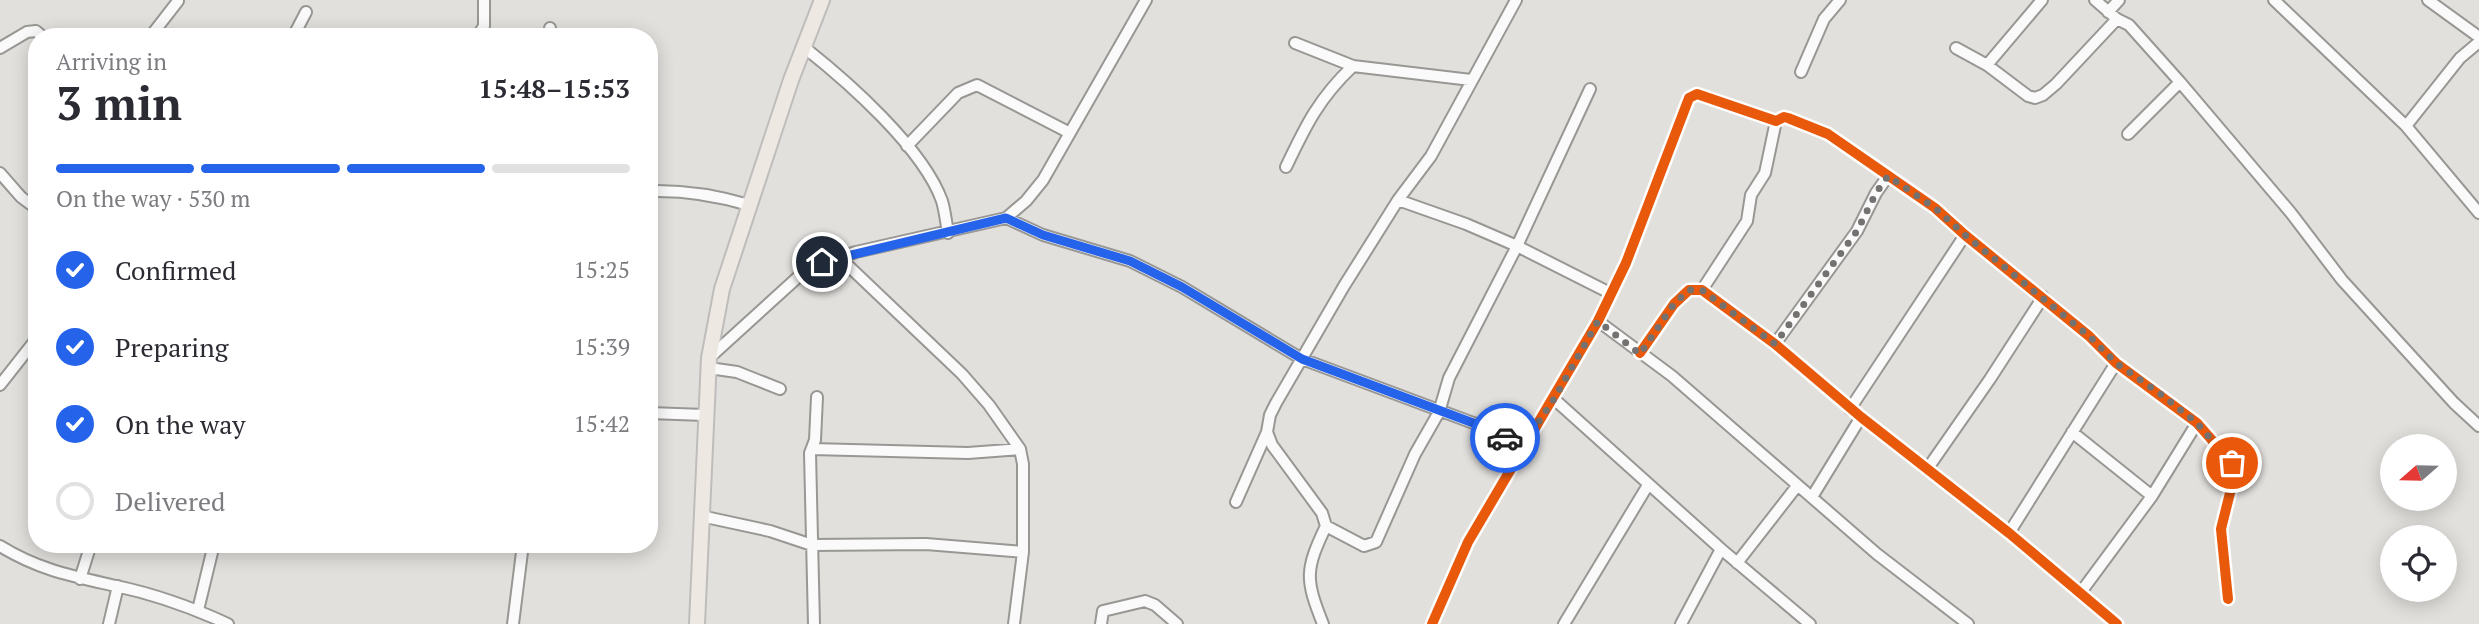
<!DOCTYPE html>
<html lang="en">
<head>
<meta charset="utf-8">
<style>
	body { margin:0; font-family:"PT Serif",serif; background:#f7f7f7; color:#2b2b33; height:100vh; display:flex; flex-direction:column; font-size:26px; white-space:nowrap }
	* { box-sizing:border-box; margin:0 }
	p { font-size:23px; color:#7c7c81 }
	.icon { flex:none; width:38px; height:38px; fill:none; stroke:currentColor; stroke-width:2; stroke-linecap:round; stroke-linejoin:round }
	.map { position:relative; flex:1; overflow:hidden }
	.side { position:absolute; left:28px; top:28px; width:630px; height:525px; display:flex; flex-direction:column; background:#fff; border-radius:28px; box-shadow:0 4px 18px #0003 }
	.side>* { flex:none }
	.needle { width:46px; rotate:250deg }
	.fabs { position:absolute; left:2380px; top:434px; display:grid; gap:14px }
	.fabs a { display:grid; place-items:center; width:77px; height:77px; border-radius:50%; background:#fff; box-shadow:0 4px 18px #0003; font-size:35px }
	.pin { position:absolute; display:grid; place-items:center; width:60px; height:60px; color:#fff; margin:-30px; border:4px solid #fff; border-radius:50%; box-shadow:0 2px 7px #0007 }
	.courier { position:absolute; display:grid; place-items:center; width:70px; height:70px; margin:-35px; border:5px solid #2563eb; border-radius:50%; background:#fff; color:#222; box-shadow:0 2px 9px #0007 }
	.overview em { font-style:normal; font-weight:700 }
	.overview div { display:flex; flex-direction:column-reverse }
	.overview { display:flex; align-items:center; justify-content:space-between; height:119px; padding:0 28px }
	h1 { font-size:46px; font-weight:700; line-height:52px }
	.bar { display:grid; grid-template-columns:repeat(4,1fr); gap:10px 7px; align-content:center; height:84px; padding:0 28px }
	.bar i { height:9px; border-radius:5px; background:#e1e1e2 }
	.bar .on { background:#2563eb }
	.bar p { grid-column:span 4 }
	ol { padding:0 28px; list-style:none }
	li { display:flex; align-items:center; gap:21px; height:77px }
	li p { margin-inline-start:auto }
	li .icon { padding:7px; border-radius:50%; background:#2563eb; color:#fff; stroke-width:4 }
	li:last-child { color:#7c7c81 }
	li i { width:38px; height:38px; border:4px solid #e1e1e2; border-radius:50% }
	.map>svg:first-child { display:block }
</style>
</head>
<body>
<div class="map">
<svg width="2479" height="624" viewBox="0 0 2479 624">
	<rect width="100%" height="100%" fill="#e2e0dd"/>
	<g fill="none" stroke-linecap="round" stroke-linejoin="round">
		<defs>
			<path id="minor" d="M2095,0L2117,19L2129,25L2180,82L2291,213L2342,280L2454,403L2479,426
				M2274,0L2406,126L2479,213
				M2428,0L2479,37
				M2108,12L2119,0
				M150,37L178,1
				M293,37L306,12
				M477,37L484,26V0
				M550,37V28
				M1295,43L1353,66L1471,80
				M0,48L27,32L36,31L43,37
				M805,48C848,82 923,148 942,201C945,211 946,222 948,233
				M1956,48L1987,65L2028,96L2035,98L2043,95L2056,84L2117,19
				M1987,65L2042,0
				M1801,72L1824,19L1840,0
				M2406,126L2460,58L2479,42
				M2128,134L2180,82
				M907,146L958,93L977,85L1070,133
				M1286,167C1306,125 1319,98 1353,66
				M0,173L21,197L37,209
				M649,191C684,190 716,195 749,205
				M1398,200L1466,224L1517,246L1610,293
				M1006,218L1043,235L1130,261L1182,287L1302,359L1484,427L1522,447
				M839,257L962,374L989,405L1020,449L1023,464V552L1014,624
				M1702,290L1747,221L1751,195L1765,173L1776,121
				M1598,321L1672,376L1877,554L1968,624
				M1775,344L1857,231L1876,193L1888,176
				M1640,353L1674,304L1689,290H1702L1775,344L1861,417L2009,533L2117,624
				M709,358L808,268L856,252L1006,218L1026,201L1043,180L1146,0
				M709,368L737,372L780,389
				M0,385L37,338
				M1554,399L1721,549L1810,624
				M1850,409L1965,235
				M649,413L705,415
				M1267,432L1272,445L1322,513L1326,526C1305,570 1305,579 1323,624
				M2072,432L2152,496
				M812,449L968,453L1020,449
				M1928,468L1990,379L2043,297
				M1812,497L1861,417
				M1236,502L1267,432L1270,415L1276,403L1344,286L1398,200L1431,156L1516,0
				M701,516L770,531L812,545L926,544L1023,552
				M1326,526L1364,546L1376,542L1415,454L1439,412L1449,378L1517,246L1590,89
				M2009,533L2116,363
				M0,546C39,570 72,576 116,586C154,594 193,608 228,624
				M1737,563L1797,486
				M80,579L91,544
				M2081,592L2152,496L2197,423
				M198,610L214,544
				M109,624L118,586
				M513,624L523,544
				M814,624L810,453L815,440L817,397
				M1101,624L1103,611L1145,601L1155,605L1177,624
				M1432,624L1468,542L1598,321L1626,263L1689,98L1697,94L1776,121L1784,117L1788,118L1828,134L1935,208L1965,235L2089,336L2116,363L2197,423L2232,463L2235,473L2221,529L2228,599
				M1564,624L1648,485
				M1681,624L1721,549"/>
			<path id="major" d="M697,624L709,358L722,289L791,80L822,0"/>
		</defs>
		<use href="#minor" stroke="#989794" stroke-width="14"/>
		<use href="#major" stroke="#bebdbc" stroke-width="18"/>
		<use href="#minor" stroke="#fbfafa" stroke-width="10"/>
		<use href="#major" stroke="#eee8e3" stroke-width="14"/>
		<defs>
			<path id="cycleway" d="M1640,353L1674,304L1689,290H1702L1775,344L1861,417L2009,533L2117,624
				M1432,624L1468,542L1598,321L1626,263L1689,98L1697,94L1776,121L1784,117L1788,118L1828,134L1935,208L1965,235L2089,336L2116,363L2197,423L2232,463L2235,473L2221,529L2228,599"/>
		</defs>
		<use href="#cycleway" stroke="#fff" stroke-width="15"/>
		<use href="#cycleway" stroke="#e8590c" stroke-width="10"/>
	</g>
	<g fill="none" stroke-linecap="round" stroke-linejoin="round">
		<path stroke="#747270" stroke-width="7" stroke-dasharray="0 12.6" d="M1505,438L1522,447L1554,399L1598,321L1640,354L1674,304L1689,290H1702L1775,344L1857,231L1876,193L1888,176L1935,208L1965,235L2089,336L2116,363L2158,392L2197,423L2232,463"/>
		<path stroke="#2563eb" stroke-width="9" d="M822,262L1006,218L1043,235L1130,261L1182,287L1302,359L1484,427L1505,438"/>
	</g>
</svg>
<div class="fabs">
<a><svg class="needle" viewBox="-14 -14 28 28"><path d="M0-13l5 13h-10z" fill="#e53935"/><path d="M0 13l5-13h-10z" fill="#7c7c81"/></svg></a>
<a><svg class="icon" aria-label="locate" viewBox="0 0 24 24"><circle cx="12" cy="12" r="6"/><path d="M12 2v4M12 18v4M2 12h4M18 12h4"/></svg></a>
</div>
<div class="pin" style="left:2232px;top:463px;background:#ea580c"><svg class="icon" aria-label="bag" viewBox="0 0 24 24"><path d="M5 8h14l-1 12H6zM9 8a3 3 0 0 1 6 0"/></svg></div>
<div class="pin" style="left:822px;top:262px;background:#1f2937"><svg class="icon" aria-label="home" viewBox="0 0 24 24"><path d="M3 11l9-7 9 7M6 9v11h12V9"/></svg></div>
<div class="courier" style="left:1505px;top:438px"><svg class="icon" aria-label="car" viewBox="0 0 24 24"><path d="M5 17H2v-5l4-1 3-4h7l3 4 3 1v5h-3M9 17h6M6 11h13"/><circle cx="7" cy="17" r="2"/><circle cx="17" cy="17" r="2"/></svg></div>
<section class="side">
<div class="overview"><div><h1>3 min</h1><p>Arriving in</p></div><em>15:48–15:53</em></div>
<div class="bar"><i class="on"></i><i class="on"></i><i class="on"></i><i></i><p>On the way · 530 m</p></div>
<ol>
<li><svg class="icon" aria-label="check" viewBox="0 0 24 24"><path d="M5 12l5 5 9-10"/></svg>Confirmed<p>15:25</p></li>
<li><svg class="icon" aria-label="check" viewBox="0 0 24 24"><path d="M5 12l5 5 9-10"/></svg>Preparing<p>15:39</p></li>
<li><svg class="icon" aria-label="check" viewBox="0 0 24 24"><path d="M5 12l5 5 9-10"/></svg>On the way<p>15:42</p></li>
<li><i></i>Delivered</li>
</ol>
</section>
</div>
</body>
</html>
